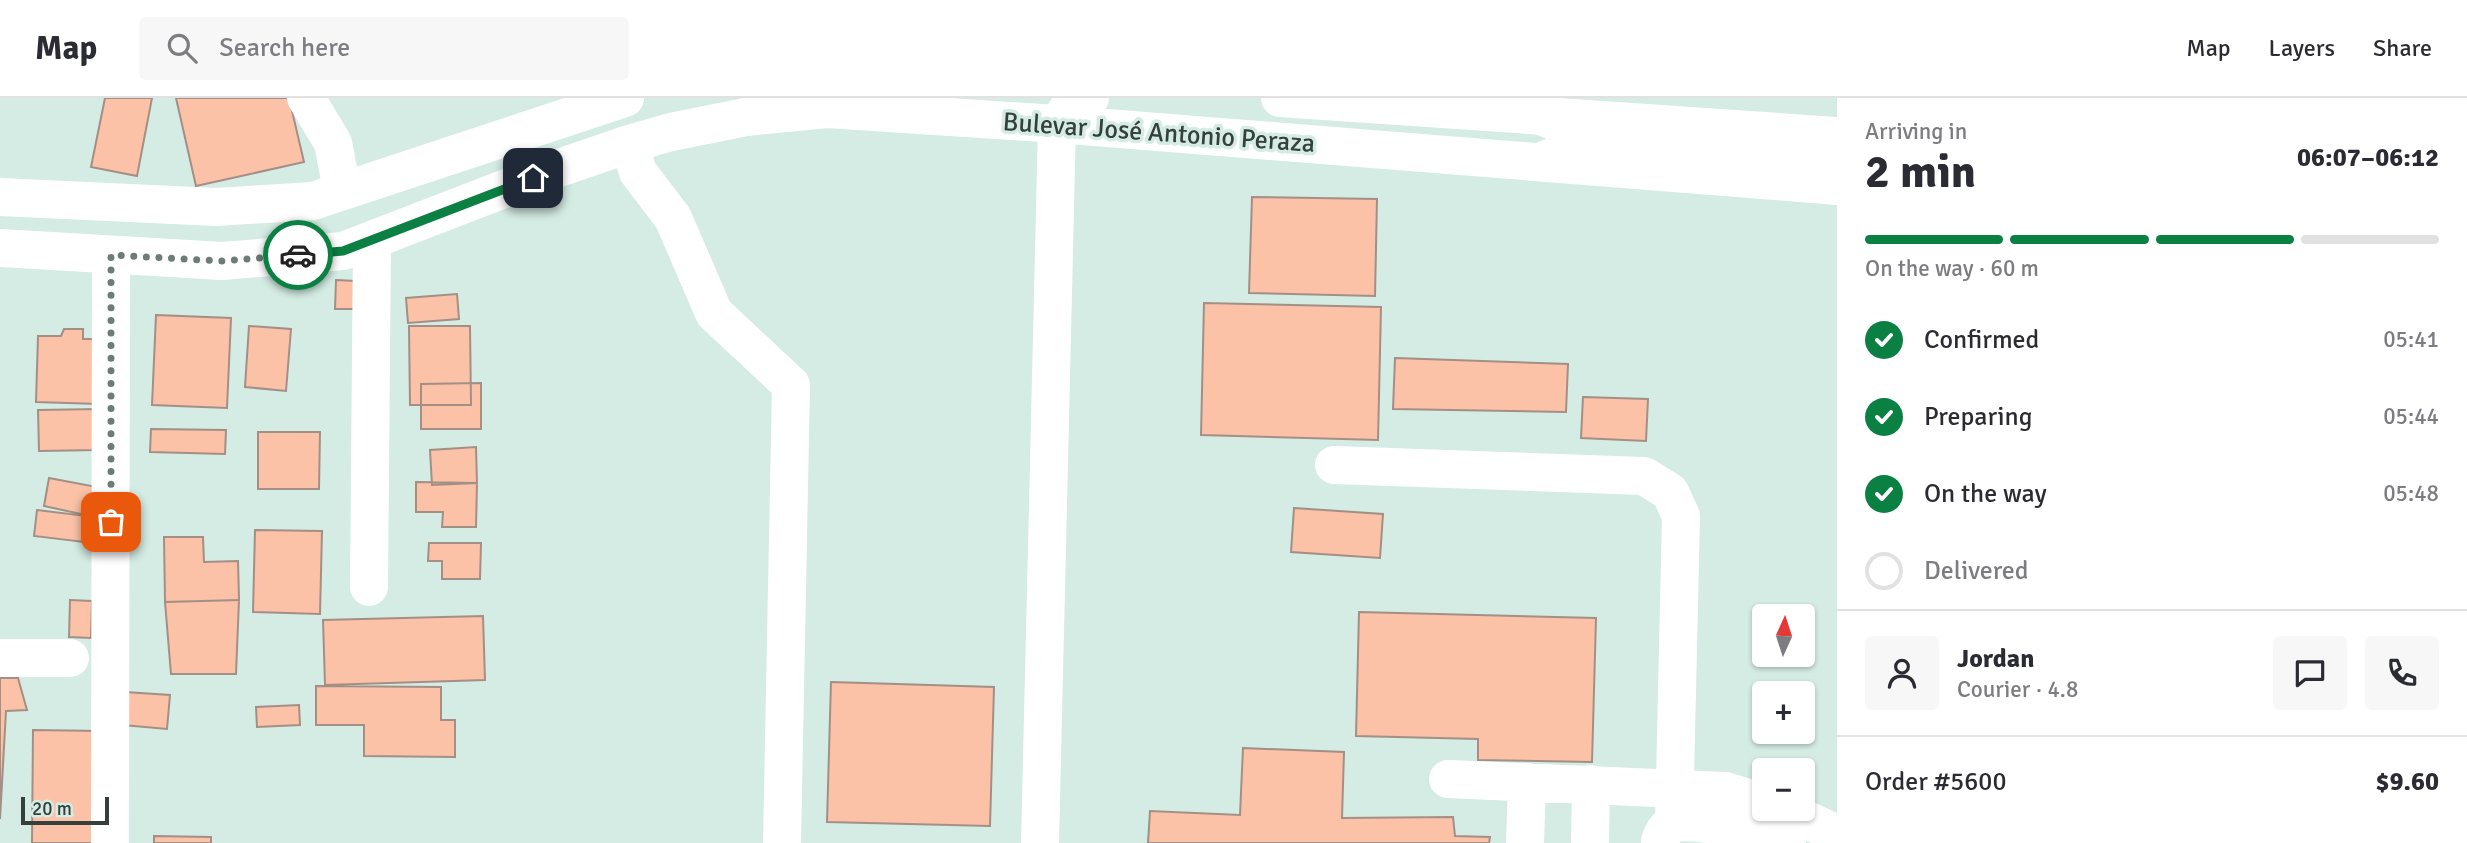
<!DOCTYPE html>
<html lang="en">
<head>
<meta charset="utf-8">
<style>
	body { margin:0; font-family:Signika,sans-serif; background:#f7f7f7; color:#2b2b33; height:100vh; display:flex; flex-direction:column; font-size:26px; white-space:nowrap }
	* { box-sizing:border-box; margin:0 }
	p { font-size:23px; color:#7c7c81 }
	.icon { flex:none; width:38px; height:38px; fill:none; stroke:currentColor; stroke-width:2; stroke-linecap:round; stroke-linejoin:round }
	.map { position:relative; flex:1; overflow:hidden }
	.side { display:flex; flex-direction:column; background:#fff; width:630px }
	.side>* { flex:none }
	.needle { width:46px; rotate:3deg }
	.tools { position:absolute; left:1752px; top:506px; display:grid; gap:14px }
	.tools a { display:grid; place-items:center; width:63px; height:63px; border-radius:7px; background:#fff; box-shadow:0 2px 5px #0004; font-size:35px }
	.scale { position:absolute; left:21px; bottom:18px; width:88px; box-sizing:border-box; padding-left:7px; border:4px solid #353f3b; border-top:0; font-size:19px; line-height:24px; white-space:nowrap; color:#353f3b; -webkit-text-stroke:5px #d4ece3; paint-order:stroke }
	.pin { position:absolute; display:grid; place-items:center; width:60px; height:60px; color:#fff; margin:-30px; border-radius:14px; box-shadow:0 4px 10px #0006 }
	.courier { position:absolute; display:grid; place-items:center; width:70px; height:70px; margin:-35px; border:5px solid #0b8043; border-radius:50%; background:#fff; color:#222; box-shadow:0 2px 9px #0007 }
	.summary em { font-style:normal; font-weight:700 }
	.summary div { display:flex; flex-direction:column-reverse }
	.summary { display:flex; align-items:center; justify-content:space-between; height:119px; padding:0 28px }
	h1 { font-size:46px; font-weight:700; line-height:52px }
	.bar { display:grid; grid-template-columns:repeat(4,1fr); gap:10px 7px; align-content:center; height:84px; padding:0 28px }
	.bar i { height:9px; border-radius:5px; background:#e1e1e2 }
	.bar .selected { background:#0b8043 }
	.bar p { grid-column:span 4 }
	.line { display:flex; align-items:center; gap:18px; padding:0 28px; border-top:2px solid #e1e1e2 }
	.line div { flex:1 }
	.round { display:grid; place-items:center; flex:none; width:74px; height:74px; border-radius:7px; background:#f7f7f7 }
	ol { padding:0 28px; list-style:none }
	li { display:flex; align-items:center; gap:21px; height:77px }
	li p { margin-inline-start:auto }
	li .icon { padding:7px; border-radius:50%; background:#0b8043; color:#fff; stroke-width:4 }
	li:last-child { color:#7c7c81 }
	li i { width:38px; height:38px; border:4px solid #e1e1e2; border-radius:50% }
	header { display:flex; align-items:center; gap:42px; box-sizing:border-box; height:98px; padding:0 35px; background:#fff; border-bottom:2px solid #e1e1e2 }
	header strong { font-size:33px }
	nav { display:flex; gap:38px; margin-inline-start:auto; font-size:24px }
	.search { width:490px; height:63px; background:#f7f7f7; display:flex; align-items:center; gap:18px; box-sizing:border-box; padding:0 24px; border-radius:7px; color:#7c7c81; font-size:26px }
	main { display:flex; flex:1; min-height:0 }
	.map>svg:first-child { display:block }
</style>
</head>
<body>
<header>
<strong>Map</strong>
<div class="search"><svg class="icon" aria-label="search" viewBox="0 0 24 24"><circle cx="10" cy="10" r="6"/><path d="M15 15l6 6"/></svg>Search here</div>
<nav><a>Map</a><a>Layers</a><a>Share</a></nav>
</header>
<main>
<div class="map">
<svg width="1837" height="745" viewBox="0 0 1837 745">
	<rect width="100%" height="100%" fill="#d4ece3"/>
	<path fill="#fbc2a7" stroke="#a38f86" stroke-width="2" d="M105,0H152L137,78L91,69Z
		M176,0H289L304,64L196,88Z
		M1252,99L1377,101L1375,198L1249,195Z
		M336,182L356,183V211H335Z
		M457,196L459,221L408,225L406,200Z
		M1204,205L1381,209L1378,342L1201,337Z
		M156,217L231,220L227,310L152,307Z
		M249,228L291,231L286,293L245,289Z
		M409,228H470L471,307H410Z
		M64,231H83V241H100L98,306L36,304L38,238H61Z
		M1395,260L1568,266L1566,314L1393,311Z
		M481,285V331H421V286Z
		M1583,299L1648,301L1646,343L1581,340Z
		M98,311L99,352L39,353L38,312Z
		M151,331L226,332L225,356L150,354Z
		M258,334H320L319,391H258Z
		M476,349L477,385L432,387L430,352Z
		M49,380L102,390L95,419L44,408Z
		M416,384L477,385L476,429H442L443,414H416Z
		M1294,410L1383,416L1380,460L1291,454Z
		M37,412L95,419L92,445L34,438Z
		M255,432L322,433L320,516L253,514Z
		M164,439H203L204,464L238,463L239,502L165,504Z
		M429,445H481L480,481H442V463H428Z
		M70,502L92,503L91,540L69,539Z
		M239,502L236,576H171L165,504Z
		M1359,514L1596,520L1592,664L1478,662V641L1356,638Z
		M483,518L485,582L325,587L323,522Z
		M0,580H18L27,612L6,613L0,721Z
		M831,584L994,589L990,728L827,724Z
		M316,588L441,589V622H455V659L364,658V627H316Z
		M125,594L170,597L167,631L123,627Z
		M299,607L300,627L257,629L256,609Z
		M33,632L102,633L100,745H32Z
		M1243,650L1344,654L1342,720L1453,719L1455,738L1490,739L1489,745H1148L1150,713L1240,717Z
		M154,738L211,739V745H154Z"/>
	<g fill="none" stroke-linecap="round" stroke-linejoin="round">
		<path stroke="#fff" stroke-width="38" d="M306,0L333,45L342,92
			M1280,0L1837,38
			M629,46L638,74L673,120L714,215L791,287L782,745
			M0,99L216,109L313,103L625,0
			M0,150L222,163L343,153L556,71L629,46L671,34L746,19L827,11L1057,26L1837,88
			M1334,367L1644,378L1670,394L1681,418L1674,725
			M369,489L372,142
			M0,560H70
			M1448,681L1725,693L1764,705
			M1781,710L1837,736
			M1660,743C1663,735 1665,730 1673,726C1690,718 1767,738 1787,745
			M110,745L111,157
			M1040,745L1057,26L1072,5L1090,0
			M1525,745L1527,684
			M1590,745L1591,686"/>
		<path stroke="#fff" stroke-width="38" d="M1541,18L1599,41L1837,57
			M1539,64L1599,41"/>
	</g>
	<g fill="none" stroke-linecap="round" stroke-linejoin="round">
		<path stroke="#6d7c76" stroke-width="7" stroke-dasharray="0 12.6" d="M111,424V157L222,163L298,157"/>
		<path stroke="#0b8043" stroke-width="9" d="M298,157L343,153L533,80"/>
	</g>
	<g text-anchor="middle" stroke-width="7" stroke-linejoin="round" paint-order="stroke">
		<g font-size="26" fill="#353f3b" stroke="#d4ece3">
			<text transform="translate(1159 34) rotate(4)" y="9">Bulevar José Antonio Peraza</text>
		</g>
	</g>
</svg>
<div class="tools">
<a><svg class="needle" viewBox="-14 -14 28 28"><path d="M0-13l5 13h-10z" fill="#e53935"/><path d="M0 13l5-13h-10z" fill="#7c7c81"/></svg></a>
<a>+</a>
<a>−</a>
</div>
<div class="scale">20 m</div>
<div class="pin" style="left:111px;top:424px;background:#ea580c"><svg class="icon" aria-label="bag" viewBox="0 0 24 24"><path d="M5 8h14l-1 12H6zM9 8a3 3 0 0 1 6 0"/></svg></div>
<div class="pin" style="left:533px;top:80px;background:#1f2937"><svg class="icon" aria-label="home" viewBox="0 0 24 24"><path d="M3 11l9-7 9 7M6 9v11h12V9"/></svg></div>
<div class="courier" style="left:298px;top:157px"><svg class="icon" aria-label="car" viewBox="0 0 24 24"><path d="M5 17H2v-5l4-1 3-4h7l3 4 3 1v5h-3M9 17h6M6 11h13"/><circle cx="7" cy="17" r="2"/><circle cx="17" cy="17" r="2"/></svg></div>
</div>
<section class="side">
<div class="summary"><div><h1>2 min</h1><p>Arriving in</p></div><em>06:07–06:12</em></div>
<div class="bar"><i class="selected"></i><i class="selected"></i><i class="selected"></i><i></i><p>On the way · 60 m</p></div>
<ol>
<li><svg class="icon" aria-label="check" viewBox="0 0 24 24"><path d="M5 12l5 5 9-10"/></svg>Confirmed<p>05:41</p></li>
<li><svg class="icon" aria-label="check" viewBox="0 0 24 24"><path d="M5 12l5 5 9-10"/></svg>Preparing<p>05:44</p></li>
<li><svg class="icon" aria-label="check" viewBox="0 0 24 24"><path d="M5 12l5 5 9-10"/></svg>On the way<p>05:48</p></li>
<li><i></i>Delivered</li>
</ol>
<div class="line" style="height:126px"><a class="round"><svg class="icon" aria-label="person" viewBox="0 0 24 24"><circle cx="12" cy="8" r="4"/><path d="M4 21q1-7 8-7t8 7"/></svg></a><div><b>Jordan</b><p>Courier · 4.8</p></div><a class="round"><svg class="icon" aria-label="chat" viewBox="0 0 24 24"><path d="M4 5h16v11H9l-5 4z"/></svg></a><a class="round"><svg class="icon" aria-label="phone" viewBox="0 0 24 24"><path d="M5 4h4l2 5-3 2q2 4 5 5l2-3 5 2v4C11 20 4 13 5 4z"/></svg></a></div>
<div class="line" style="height:91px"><div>Order #5600</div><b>$9.60</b></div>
</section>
</main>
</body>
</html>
